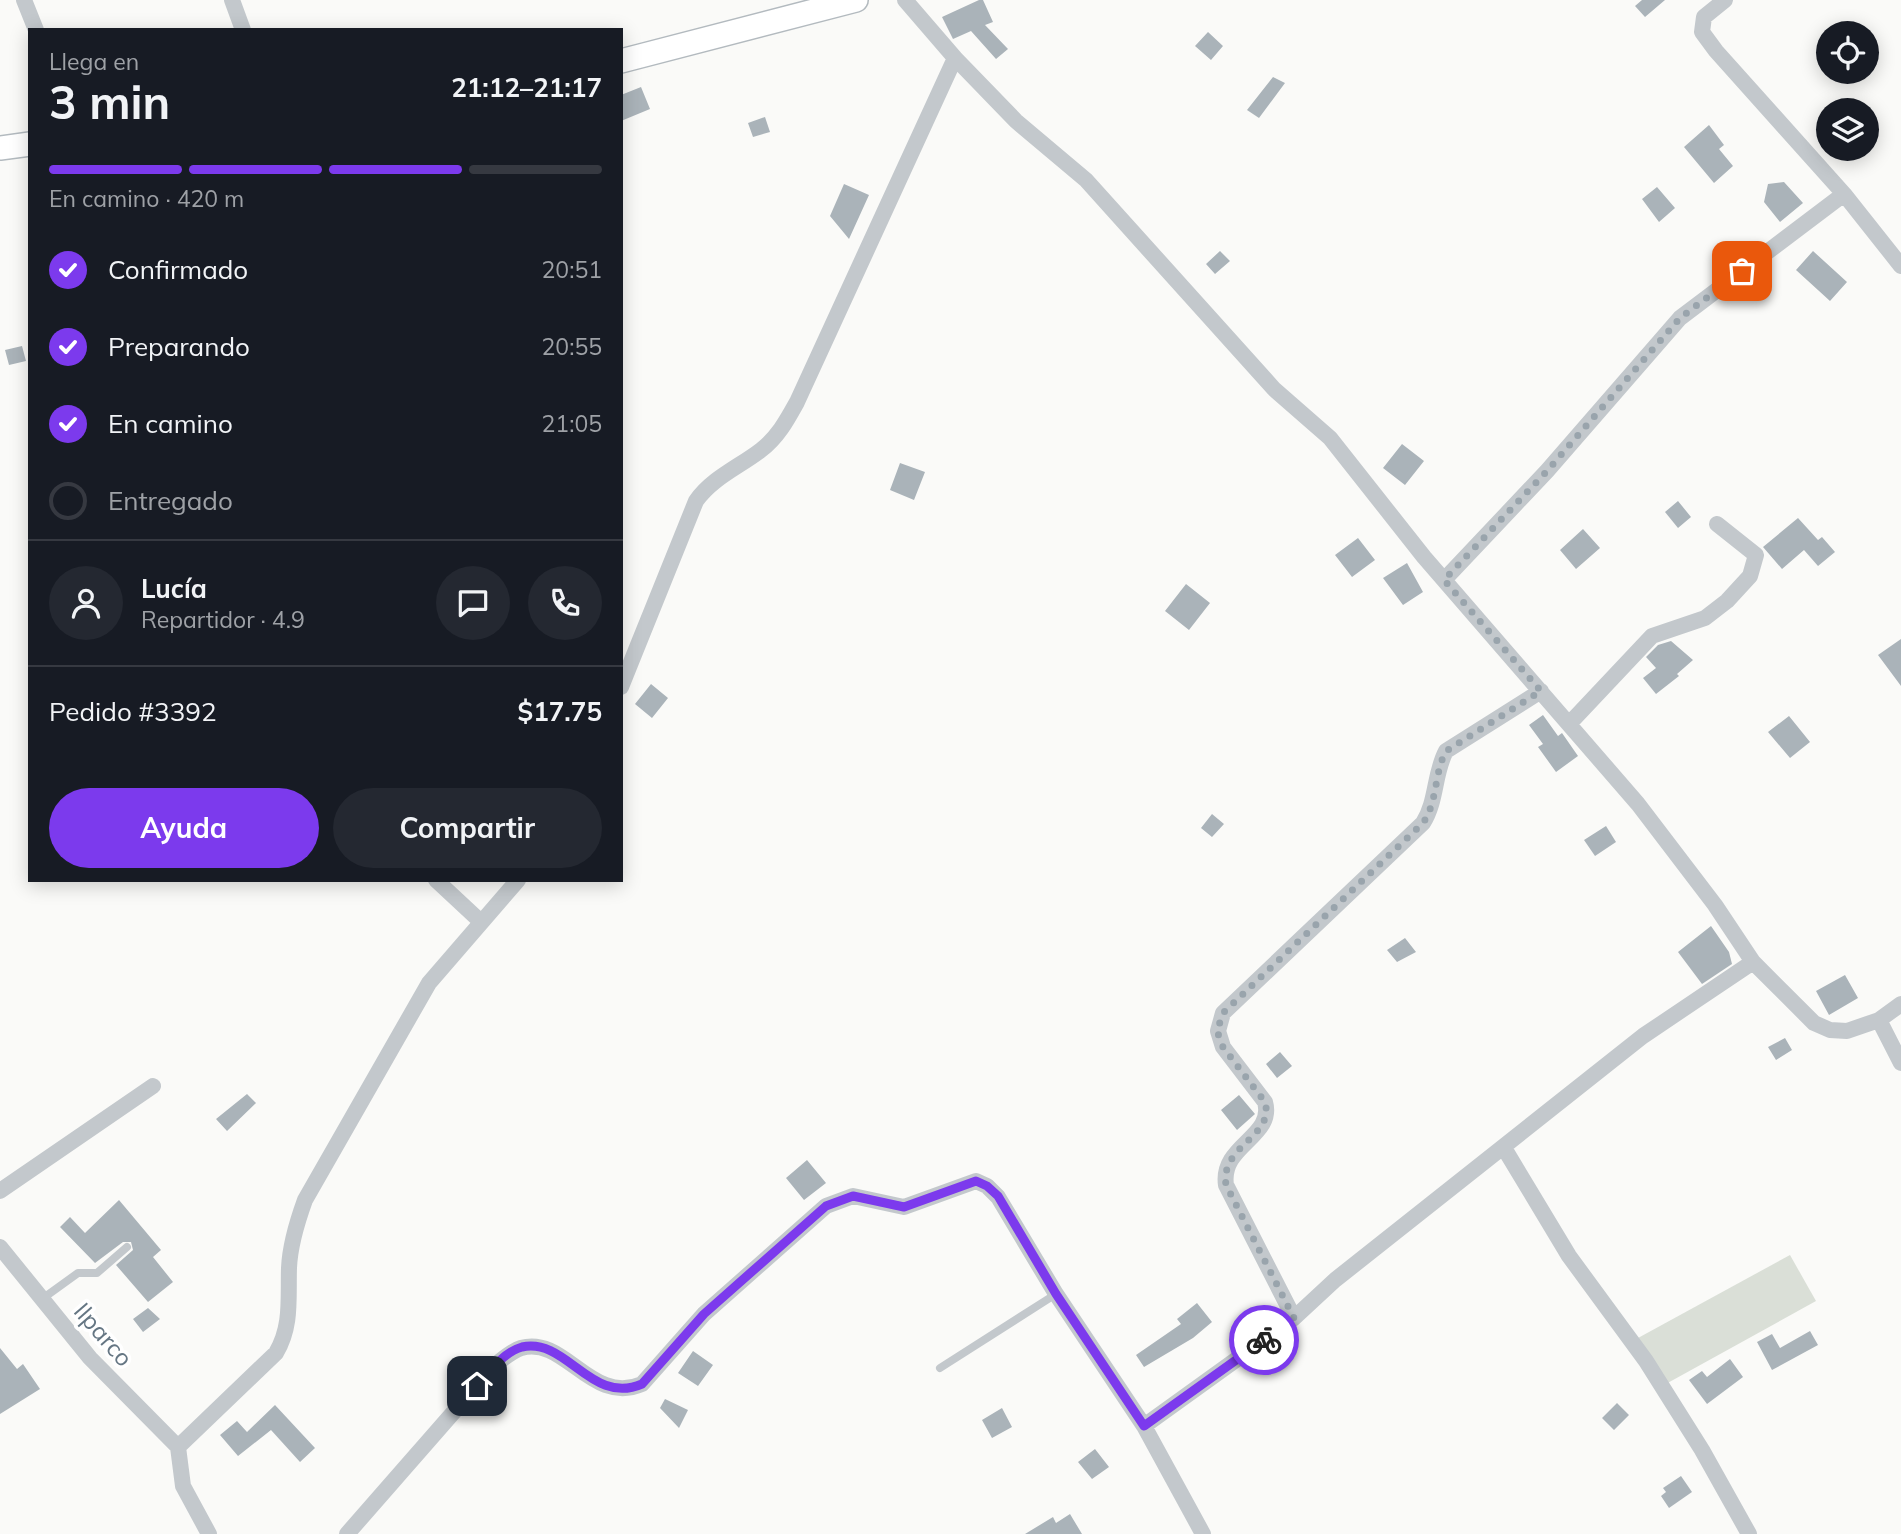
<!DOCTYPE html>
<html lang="es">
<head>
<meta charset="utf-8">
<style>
	body { margin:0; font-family:Mulish,sans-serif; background:#242831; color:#f1f3f6; height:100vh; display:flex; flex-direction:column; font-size:26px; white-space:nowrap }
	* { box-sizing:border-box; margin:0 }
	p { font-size:23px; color:#9ea1a6 }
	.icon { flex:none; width:38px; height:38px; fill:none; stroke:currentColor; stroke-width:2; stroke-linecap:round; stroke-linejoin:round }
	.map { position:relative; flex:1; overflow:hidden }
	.panel { position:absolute; left:28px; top:28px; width:595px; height:854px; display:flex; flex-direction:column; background:#171b24; border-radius:0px; box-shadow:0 4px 18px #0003 }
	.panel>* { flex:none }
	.controls { position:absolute; left:1816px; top:21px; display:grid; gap:14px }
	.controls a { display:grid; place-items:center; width:63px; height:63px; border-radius:50%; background:#171b24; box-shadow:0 4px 18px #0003; font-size:35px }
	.pin { position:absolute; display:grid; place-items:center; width:60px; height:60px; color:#fff; margin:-30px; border-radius:14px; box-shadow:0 4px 10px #0006 }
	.courier { position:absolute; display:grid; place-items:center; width:70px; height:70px; margin:-35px; border:5px solid #7c3aed; border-radius:50%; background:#fff; color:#222; box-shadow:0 2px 9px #0007 }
	.headline em { font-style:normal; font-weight:700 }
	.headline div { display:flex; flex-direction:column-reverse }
	.headline { display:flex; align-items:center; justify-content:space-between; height:119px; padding:0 21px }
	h1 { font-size:46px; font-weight:700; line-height:52px }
	.bar { display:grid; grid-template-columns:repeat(4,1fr); gap:10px 7px; align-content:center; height:84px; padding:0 21px }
	.bar i { height:9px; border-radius:5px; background:#363941 }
	.bar .on { background:#7c3aed }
	.bar p { grid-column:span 4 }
	.line { display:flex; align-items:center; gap:18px; padding:0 21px; border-top:2px solid #363941 }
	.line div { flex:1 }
	.round { display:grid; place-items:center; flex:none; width:74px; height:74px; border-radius:37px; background:#242831 }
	ol { padding:0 21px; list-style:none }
	li { display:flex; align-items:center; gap:21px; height:77px }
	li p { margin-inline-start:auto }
	li .icon { padding:7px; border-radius:50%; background:#7c3aed; color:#fff; stroke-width:4 }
	li:last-child { color:#9ea1a6 }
	li i { width:38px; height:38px; border:4px solid #363941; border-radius:50% }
	.cta { display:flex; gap:14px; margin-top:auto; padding:14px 21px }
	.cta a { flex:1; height:80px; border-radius:42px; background:#7c3aed; color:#fff; font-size:28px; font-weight:700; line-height:80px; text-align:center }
	.cta a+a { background:#242831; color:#f1f3f6 }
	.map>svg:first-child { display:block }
</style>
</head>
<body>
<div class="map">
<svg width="1901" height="1534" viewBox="0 0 1901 1534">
	<rect width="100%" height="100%" fill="#fafaf8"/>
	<path fill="#dadfd7" d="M1790,1255L1816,1301L1664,1385L1638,1338Z"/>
	<path fill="#aab3b9" d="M979,0H983L993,22L985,25L1008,49L996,59L971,31L953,39L942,17Z
		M1642,0H1665L1645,17L1635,6Z
		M1208,32L1223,46L1211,60L1195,46Z
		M1273,77L1285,83L1259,118L1247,110Z
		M641,87L650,109L621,121V95Z
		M765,117L770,132L753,137L748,123Z
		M1709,125L1724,145L1719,149L1733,166L1714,183L1684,147Z
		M1784,182L1803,203L1780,222L1764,202L1768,184Z
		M844,184L869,195L849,239L830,216Z
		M1657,187L1675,208L1659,222L1642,199Z
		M1220,251L1230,261L1215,274L1206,264Z
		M1813,251L1847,282L1830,301L1796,270Z
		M22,346L26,361L9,365L5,350Z
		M1402,444L1424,461L1405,485L1383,468Z
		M900,463L925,472L914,500L890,490Z
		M1678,501L1691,517L1678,528L1665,512Z
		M1798,518L1818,540L1822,537L1835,552L1818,566L1804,550L1782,569L1763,547Z
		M1583,529L1600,548L1576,569L1560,550Z
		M1358,538L1375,560L1352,577L1335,555Z
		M1407,563L1423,592L1403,605L1383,578Z
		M1186,584L1210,603L1189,630L1165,611Z
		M1901,639V686L1878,655Z
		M1671,641L1693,660L1677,674L1679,676L1656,694L1643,678L1656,668L1646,657L1658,645Z
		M651,684L668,698L652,718L635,704Z
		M1543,715L1558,736L1562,733L1578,756L1556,772L1538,747L1543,744L1529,725Z
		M1789,716L1810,742L1790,758L1768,732Z
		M1212,814L1224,824L1212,837L1201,828Z
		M1606,826L1616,842L1595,856L1584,840Z
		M1711,926L1729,952L1732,964L1702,984L1678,952Z
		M1405,938L1416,952L1397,962L1387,950Z
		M1845,975L1858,998L1829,1015L1816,991Z
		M1785,1038L1792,1050L1776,1060L1768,1047Z
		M1280,1052L1292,1066L1277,1078L1266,1064Z
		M247,1094L256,1103L227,1131L216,1119Z
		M1239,1095L1255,1114L1237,1130L1221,1110Z
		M807,1160L826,1183L804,1200L786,1178Z
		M119,1200L161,1250L153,1257L173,1282L148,1302L116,1265L133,1250L131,1242H123L95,1263L60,1227L70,1217L85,1233Z
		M1197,1303L1212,1322L1193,1338L1144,1367L1136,1355L1181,1324L1177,1319Z
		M148,1308L160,1319L143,1332L133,1319Z
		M1810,1331L1818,1345L1772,1370L1757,1342L1772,1334L1780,1348Z
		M0,1348L17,1369L23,1364L40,1389L0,1414Z
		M693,1351L713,1365L698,1386L678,1373Z
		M1730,1359L1743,1377L1707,1404L1689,1380L1702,1371L1707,1377Z
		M665,1399L688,1410L679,1428L660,1408Z
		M1617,1403L1629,1415L1614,1430L1602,1418Z
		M275,1405L315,1448L300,1462L271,1430L238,1456L220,1435L237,1421L247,1432Z
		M1002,1408L1012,1427L992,1438L982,1420Z
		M1095,1449L1109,1467L1092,1479L1078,1462Z
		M1681,1476L1692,1492L1669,1508L1661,1496L1666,1492L1663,1488Z
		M1070,1514L1082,1534H1025L1053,1517L1056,1523Z"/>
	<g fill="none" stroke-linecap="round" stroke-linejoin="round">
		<defs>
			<path id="secondary" d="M621,61L856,0
				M0,148L30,144"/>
		</defs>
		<use href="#secondary" stroke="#b3babf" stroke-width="26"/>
		<path stroke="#c3c8cc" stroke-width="8" d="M42,1299L78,1273H97L127,1247
			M940,1368L1056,1294"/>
		<path stroke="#c3c8cc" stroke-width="16" d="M24,0L36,30
			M232,0L243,30
			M905,0L955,58L1016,121L1086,180L1274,389L1330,438L1424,557L1638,804L1715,905L1753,962L1814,1023L1830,1030L1847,1031L1879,1020L1901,1004
			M1725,0L1704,17L1702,32L1716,51L1844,194L1901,266
			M1444,580L1547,471L1680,318L1844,194
			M621,687L696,501C712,478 739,467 761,450C778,437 787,420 797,402L955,58
			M1570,723L1652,636L1705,618L1727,601L1750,576L1756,555L1717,524
			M436,880L480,921
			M1879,1020L1901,1063
			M1504,1148L1569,1256L1646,1361L1702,1450L1749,1534
			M0,1191L153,1086
			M0,1247L90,1358L178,1447
			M1294,1318L1226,1185C1220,1145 1275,1137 1265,1102L1223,1047L1218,1031L1223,1013L1423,823C1437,801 1434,773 1446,751L1541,691
			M1144,1426L1294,1318L1335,1280L1643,1036L1753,962
			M178,1447L276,1353C292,1326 288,1299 289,1268C290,1244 297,1222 305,1200L429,983L518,880
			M178,1447L183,1486L209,1534
			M347,1534L494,1366C502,1360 511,1351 521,1348C565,1335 591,1406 642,1384L704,1314L826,1206L853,1196L904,1207L976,1181L987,1186L998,1197L1056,1294L1144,1426L1203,1534"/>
		<use href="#secondary" stroke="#fff" stroke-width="23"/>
	</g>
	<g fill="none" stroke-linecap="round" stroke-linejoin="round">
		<path stroke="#99a4ac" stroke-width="7" stroke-dasharray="0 12.6" d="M1264,1340L1294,1318L1226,1185C1220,1145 1275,1137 1265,1102L1223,1047L1217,1031L1223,1013L1423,823C1438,801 1434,773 1446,751L1541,691L1444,580L1547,471L1680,318L1742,271"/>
		<path stroke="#7c3aed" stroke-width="9" d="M477,1386C489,1372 504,1352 522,1347C567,1337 591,1406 642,1384L704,1314L826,1206L853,1196L904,1207L976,1181L987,1186L998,1196L1056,1294L1144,1426L1264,1340"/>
	</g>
	<g text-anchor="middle" stroke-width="7" stroke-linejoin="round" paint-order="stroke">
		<g font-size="24" fill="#657683" stroke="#fff">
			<text transform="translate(103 1335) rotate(49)" y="8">Ilparco</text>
		</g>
	</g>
</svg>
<div class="controls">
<a><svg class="icon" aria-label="locate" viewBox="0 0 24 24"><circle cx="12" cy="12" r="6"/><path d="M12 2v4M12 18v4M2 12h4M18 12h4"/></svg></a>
<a><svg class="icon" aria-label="layers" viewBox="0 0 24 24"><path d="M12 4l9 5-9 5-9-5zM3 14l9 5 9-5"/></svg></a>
</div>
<div class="pin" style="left:1742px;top:271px;background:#ea580c"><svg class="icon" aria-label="bag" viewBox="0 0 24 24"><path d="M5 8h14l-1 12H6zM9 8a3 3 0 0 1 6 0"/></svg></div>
<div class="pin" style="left:477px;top:1386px;background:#1f2937"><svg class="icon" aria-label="home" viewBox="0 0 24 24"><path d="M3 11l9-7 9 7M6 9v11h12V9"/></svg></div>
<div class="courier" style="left:1264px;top:1340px"><svg class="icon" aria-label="bike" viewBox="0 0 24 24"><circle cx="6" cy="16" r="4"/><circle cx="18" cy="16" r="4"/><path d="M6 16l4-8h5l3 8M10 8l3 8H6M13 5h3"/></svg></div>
<section class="panel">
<div class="headline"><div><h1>3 min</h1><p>Llega en</p></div><em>21:12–21:17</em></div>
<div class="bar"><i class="on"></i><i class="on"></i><i class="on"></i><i></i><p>En camino · 420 m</p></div>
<ol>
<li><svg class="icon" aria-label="check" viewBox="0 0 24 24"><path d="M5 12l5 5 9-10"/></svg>Confirmado<p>20:51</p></li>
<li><svg class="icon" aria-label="check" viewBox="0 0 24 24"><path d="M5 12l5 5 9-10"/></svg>Preparando<p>20:55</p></li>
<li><svg class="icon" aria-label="check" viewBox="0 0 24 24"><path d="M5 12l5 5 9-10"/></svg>En camino<p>21:05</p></li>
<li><i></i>Entregado</li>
</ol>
<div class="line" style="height:126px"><a class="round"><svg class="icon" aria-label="person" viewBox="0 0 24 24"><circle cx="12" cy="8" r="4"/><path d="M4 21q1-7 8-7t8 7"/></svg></a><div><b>Lucía</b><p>Repartidor · 4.9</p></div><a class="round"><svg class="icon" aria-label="chat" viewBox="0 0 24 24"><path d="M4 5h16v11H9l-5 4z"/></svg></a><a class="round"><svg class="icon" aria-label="phone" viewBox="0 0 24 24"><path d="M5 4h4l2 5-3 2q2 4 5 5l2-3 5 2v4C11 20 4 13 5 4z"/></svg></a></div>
<div class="line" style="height:91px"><div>Pedido #3392</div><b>$17.75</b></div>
<div class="cta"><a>Ayuda</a><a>Compartir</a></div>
</section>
</div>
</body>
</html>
